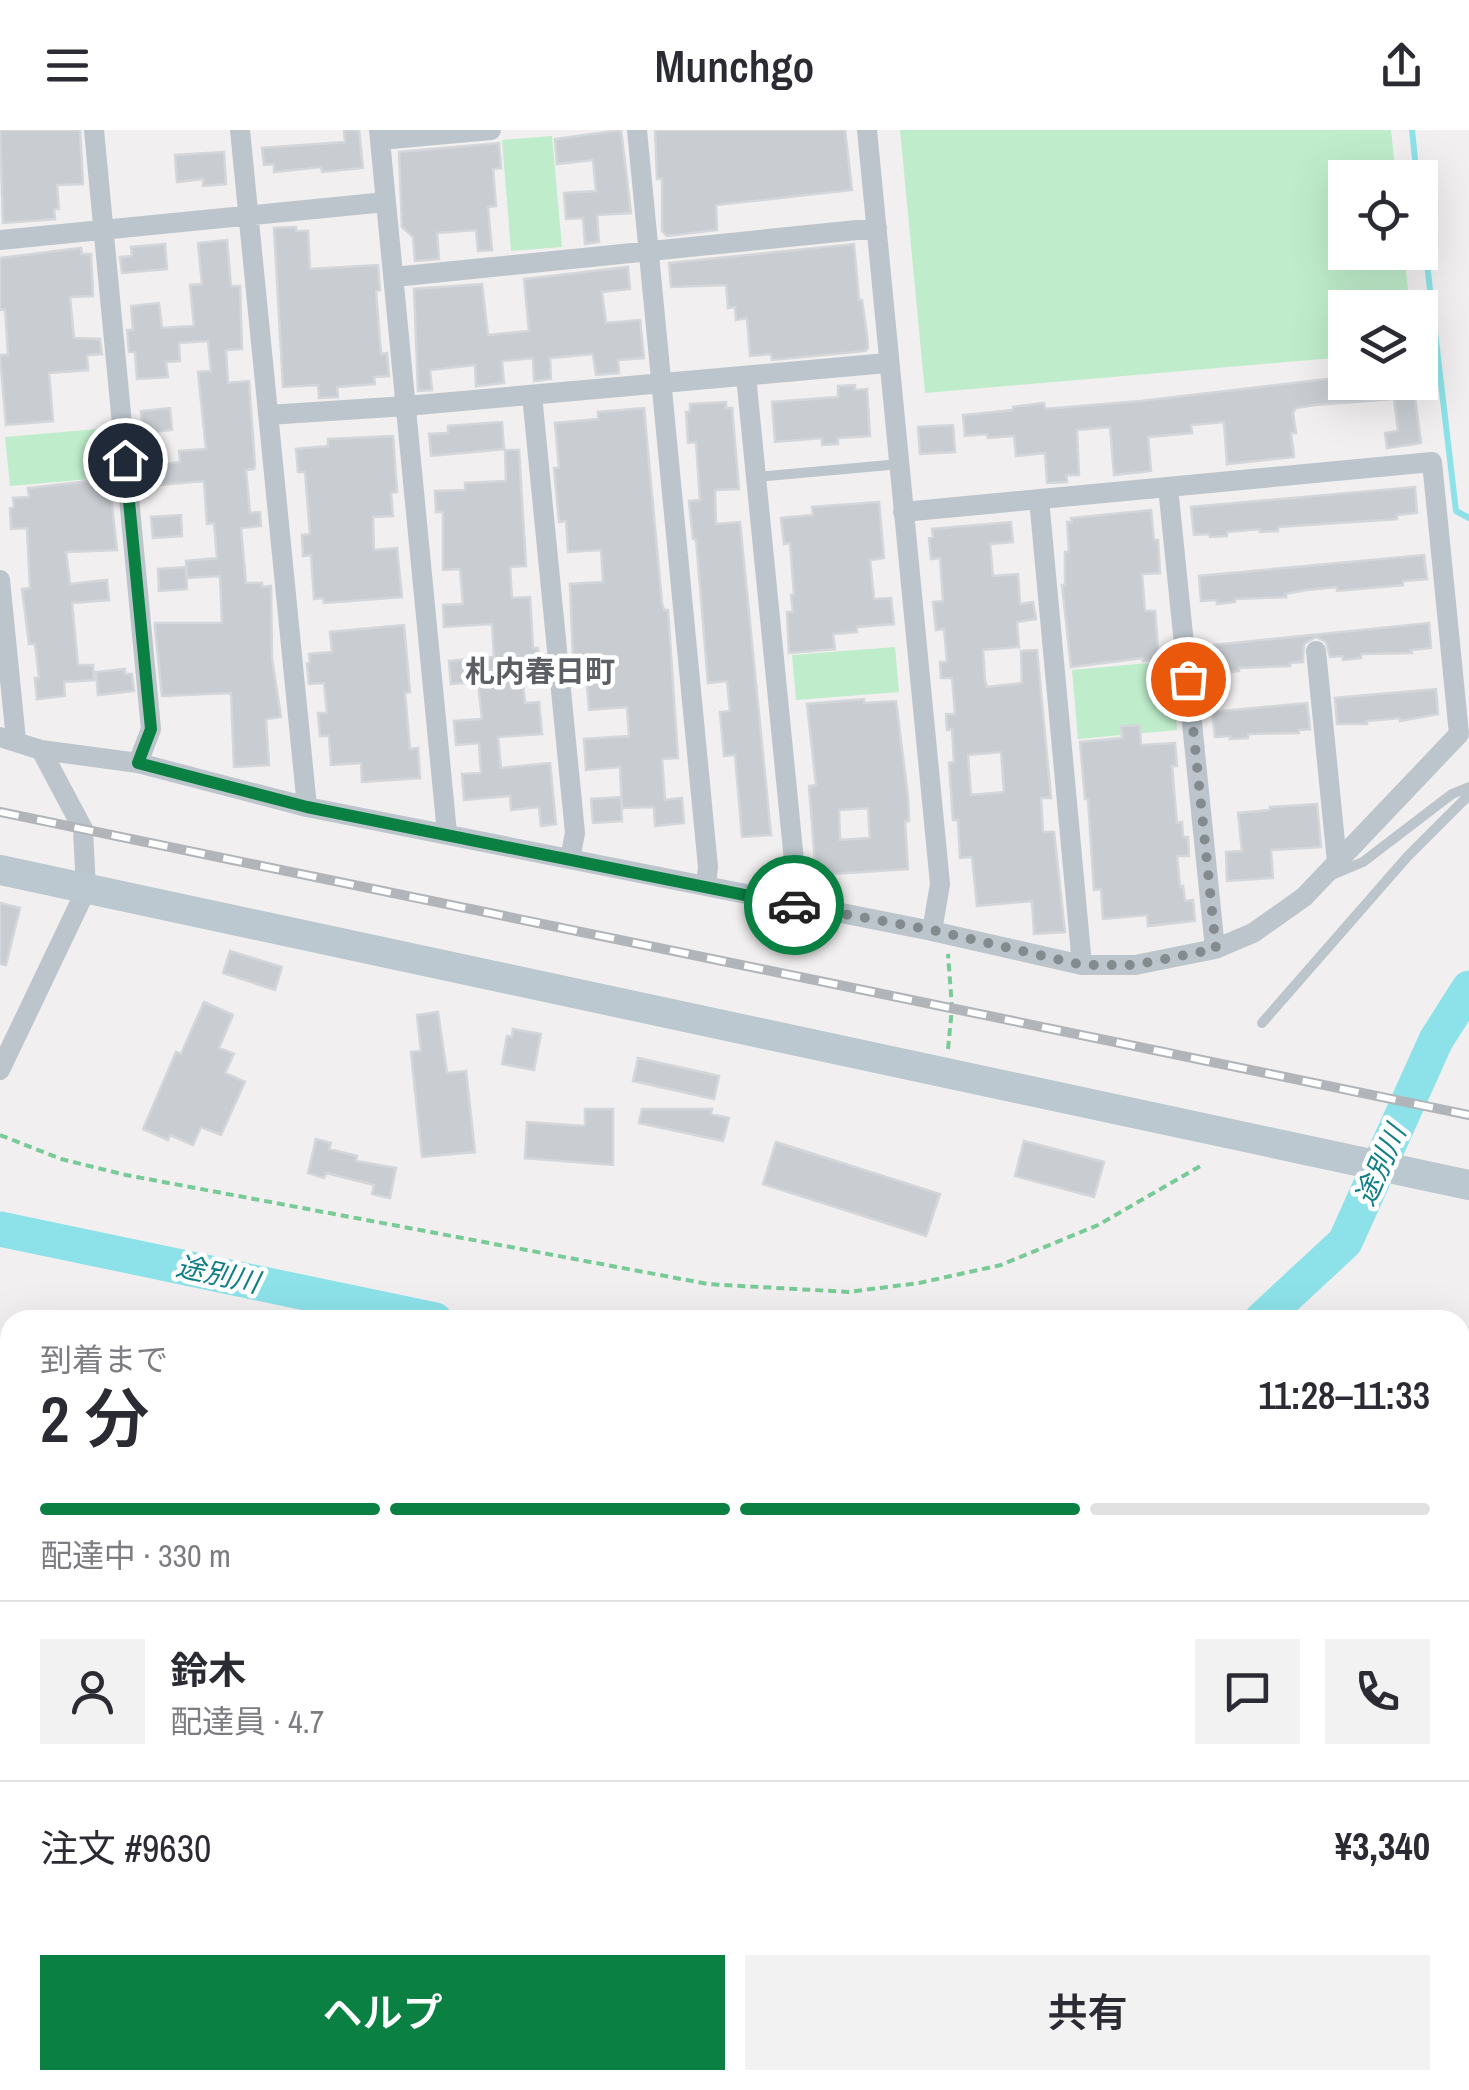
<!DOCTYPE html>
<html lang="ja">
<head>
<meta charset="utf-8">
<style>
	body { margin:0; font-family:"Archivo Narrow","Noto Sans JP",sans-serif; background:#f2f2f3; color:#2b2b33; height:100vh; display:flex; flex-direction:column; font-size:38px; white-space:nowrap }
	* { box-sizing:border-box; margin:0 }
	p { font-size:32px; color:#7c7c81 }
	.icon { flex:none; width:55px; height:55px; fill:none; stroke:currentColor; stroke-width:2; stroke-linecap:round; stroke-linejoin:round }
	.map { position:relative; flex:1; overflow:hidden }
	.details { position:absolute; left:0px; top:1180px; width:1470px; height:780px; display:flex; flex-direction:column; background:#fff; border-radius:30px 30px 0 0; box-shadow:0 10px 40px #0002 }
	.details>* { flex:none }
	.tools { position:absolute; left:1328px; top:30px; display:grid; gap:20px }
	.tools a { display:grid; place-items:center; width:110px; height:110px; border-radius:0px; background:#fff; box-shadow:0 10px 40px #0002; font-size:50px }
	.pin { position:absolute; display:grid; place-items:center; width:85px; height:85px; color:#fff; margin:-42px; border:5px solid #fff; border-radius:50%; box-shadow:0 2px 10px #0007 }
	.courier { position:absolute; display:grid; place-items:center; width:100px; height:100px; margin:-50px; border:8px solid #0b8043; border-radius:50%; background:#fff; color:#222; box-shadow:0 2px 12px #0007 }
	.headline em { font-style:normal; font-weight:600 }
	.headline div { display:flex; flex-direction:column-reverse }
	.headline { display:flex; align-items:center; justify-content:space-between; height:170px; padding:0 40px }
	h1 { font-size:65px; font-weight:600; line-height:75px }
	.bar { display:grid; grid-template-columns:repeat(4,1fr); gap:15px 10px; align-content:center; height:120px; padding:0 40px }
	.bar i { height:12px; border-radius:8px; background:#e1e1e2 }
	.bar .current { background:#0b8043 }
	.bar p { grid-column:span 4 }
	.line { display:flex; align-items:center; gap:25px; padding:0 40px; border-top:2px solid #e1e1e2 }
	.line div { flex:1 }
	.round { display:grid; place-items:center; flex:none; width:105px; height:105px; border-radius:0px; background:#f2f2f3 }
	.button { display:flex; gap:20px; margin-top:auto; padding:20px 40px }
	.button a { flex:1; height:115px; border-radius:0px; background:#0b8043; color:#fff; font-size:40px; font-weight:600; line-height:115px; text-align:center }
	.button a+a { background:#f2f2f3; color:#2b2b33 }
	header { display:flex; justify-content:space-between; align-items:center; height:130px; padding:0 40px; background:#fff; font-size:45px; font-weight:600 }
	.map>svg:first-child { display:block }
</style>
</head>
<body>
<header><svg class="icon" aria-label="menu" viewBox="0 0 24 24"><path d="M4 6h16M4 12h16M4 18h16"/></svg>Munchgo<svg class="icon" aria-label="share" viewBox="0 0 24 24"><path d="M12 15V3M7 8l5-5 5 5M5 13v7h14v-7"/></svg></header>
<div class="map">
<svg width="1469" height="1960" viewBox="0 0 1469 1960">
	<rect width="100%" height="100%" fill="#f1efef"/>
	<path fill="#bfedcb" d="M900,0H1391L1396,47L1345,48V122L1404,123L1410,177L1345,178V227L925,263Z
		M552,6L562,117L511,121L502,10Z
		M109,298L113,347L10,356L5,307Z
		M895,517L899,562L796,570L792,525Z
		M1171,531L1177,600L1078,609L1072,540Z
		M0,1555L10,1558V1950H674L675,1960H0Z"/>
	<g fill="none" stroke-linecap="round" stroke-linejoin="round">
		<path stroke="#8de2e9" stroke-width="6" d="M1412,0L1417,48
			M1420,74L1456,381L1469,388"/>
		<path stroke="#8de2e9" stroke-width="35" d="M0,1099L435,1190
			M1261,1190L1345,1112L1436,910L1469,858"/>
	</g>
	<path fill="#c9cdd1" stroke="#d3d6da" stroke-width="2.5" fill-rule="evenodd" d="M0,0H80L83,54L57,55L59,79H54L55,89L3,93Z
		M344,0H359L363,38L322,42L321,37L274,42V34L264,35L262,18L345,12Z
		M621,0L631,83L597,85L599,112L585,114L583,88L566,89L564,63L596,61L593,30L557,34L555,9Z
		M655,0H845L852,60L716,75L717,100L667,106L662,101V49H657Z
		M499,13L501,38L493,39L496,76L488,77L492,120L478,121L476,100L437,103L439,129L415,131L413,107L402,97L399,22Z
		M224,22L226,54L203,56V49L177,52L175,25Z
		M296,97V101H308L310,139L378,135L380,160L376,161L381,224L387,223L389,246L374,247L375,254L337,257L338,267L319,268L318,255L283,257L274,98Z
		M227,110L231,156H240L242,219L226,220L228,253L249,251L255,335L254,339L246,340L250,383L260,382L261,396L241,398L246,453H262V457L271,456L272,529L281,587L266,589L269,635L234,637L231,563L162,566L155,498V493H222L220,446L187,448L186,431L217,428L214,393L207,394L204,351L149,356L147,336L180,332L179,321L206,319L198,242L211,241L208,211L179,213L180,231L166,232L168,247L137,249L135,222H129L127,200H133L131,176L159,173L162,198L194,196L190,155L202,154L198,113Z
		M165,114L167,139L122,143L120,127L132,126L131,117Z
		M854,114L859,170H862L867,205L868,218L865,221L772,230L771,224L750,226L747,188L736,190L735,177L728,178L726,155L671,157L669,133Z
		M81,118L82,124H91L93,166L70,167L74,208L100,209L102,224L87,225L88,240L49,243L53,291L6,295L0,225H8L5,179L0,180V128Z
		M628,137L630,159L602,162L606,193L640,190L644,228L618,230L619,243L596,245L593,224L550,228L551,249L534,251L533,228L502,231L504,253L476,256L475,235L430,240L432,260L418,261L414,159L482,154L488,205L529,201L524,149Z
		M1345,247V252H1413L1421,313L1387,318L1385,303L1398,301L1394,269L1315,275L1296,278L1293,283L1296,303H1291L1294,327L1227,334L1224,292L1191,295L1192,303L1148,307L1151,341L1114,345L1110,297L1077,300L1079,345H1066L1067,352L1047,353L1045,323L1016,326L1014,306L988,308L987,304L965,306L963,285L1013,280V277L1044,273L1045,279L1141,271Z
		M855,255V260L867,259L870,306L838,308V314L822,315V308L775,312L772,272L838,267V256Z
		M726,272V278H732L739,359L715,360L716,394L740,392L771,705L742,707L735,625L724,626L720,582L730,581L727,551L708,553L696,409H693L689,371L700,370L696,312L688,313L686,282H690V274Z
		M170,278L172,300L143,303L141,281Z
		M644,278L662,473L664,480H668L678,628L662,629L665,670L682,668L684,693L655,696L654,677L622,678L620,637L586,640L584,609L629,606L627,577L589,580L587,554L574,555L570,454L603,452L601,420L568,422L566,391L559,392L554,338H559L555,293L598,289V282Z
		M502,292L504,319L431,326L429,304L448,303V296Z
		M953,295L955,322L920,324L918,297Z
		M393,306L397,362L391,363L393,386L373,387L374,420L397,418L402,467L324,473L323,468L314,469L311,425L303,426L302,405L310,404L305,342H298L296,319L328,316V309Z
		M505,320H519L526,436L510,437L512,468L530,467L533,518H538L540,536H534V542L522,543L525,573L539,572L542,604L498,607L501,638L550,633L556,694L541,696L539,677L511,680L510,666L464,670L462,644L481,643L479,613L456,615L454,591L482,589L478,552L451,554L449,531L494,527L492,494L444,497L443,475L463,474L460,439L443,440V382H436L435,361L465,360V353L506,351Z
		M109,349L117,420L66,422L70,454L107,450L109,470L72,473L78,535H93L94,550L64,552L65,566L37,569L35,548H39L35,514H29L22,459L30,458L27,398L11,399L10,378L14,377L13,368L29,367L28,358Z
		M1415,357L1417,383L1397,385V389L1278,397V401L1260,402V399L1227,402V406L1210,407L1209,404L1194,405L1191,377Z
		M879,372L884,428L870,430L874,469L891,468L894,494L857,497V502L833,504L835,519L789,523L787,482H793L791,465H794L790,413L784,414L781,388L813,385L812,377Z
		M1151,380L1154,410H1158L1160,443L1142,444L1145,481H1155L1159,530L1143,531V528L1071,537L1062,455H1065V422H1069L1067,392H1072L1071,388Z
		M181,385L182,406L153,408L151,387Z
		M1011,392L1013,412L990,414L993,446L1018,444L1020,474L1033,472L1036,489L1017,492L1019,517L983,520L985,550L987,557L1022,553L1021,521L1037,520L1051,668H1041L1043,702H1054L1065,802L1034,804L1032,771L977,776L972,727L960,728L958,690H953L949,633L954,632L952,599L947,600L946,584H955L952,548H941L940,532H947L944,499L936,500L933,472L943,471L940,428L931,429L929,408L933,407L932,399ZM1001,622L1004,662L971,665L968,625Z
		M1424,425L1427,449L1403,451V455L1337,461V457L1306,460L1285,464L1286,467L1235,469V472L1217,474V470L1201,471L1199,446Z
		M186,437L187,459L159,461L158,439Z
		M1429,493L1431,518L1411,520L1412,523L1361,524V528L1343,530V526L1330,527L1326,512L1316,507L1304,514L1303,532L1290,533V536L1239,538V541L1221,543V539L1205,541L1203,516Z
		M404,495L410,562L405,563L410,619L418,618L420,648L362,652L361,633L331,635L329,606H320L318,583H327L324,553L309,554L307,533L310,532L309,524L332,522L330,502Z
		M125,539V544H132L134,561L98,565L96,542Z
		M1436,559L1438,584L1400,591V588L1367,591V594H1337L1335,568Z
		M864,569V573L896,571L908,667L909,691H905L908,739L816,745L809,656L816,655L807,574ZM868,678L870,708L840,710L839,680Z
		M1307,573L1310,599L1299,600V603L1248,604V608L1230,609V606L1215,607L1212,582Z
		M1140,595L1141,615L1175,613L1177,636H1172L1177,693L1182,692L1183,707H1188L1189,726H1177L1180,757L1183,756L1185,771L1193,770L1195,791L1148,796L1147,785L1103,789L1101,759L1094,760L1088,669H1085L1080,612L1122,608L1121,596Z
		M621,667L622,691L593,693L591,669Z
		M1317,674L1321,717L1271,720L1273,748L1227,751L1226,722L1242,721L1238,683L1270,680V677Z
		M0,773L20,778L6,835L0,834Z
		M230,821L282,837L275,860L223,843Z
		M204,872L233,885L219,918L234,924L225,943L245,952L221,1005L201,997L193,1015L170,1005L168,1010L143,999L176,922L181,924Z
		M438,882L447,943L466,941L475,1022L422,1027L411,922L421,921L417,885Z
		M513,899L541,904L534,940L502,934L507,906L512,907Z
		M638,928L719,946L714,969L633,951Z
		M585,979H613V1035L525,1028L527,992L585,996Z
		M642,979H712L711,984L729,988L723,1011L639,993Z
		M316,1009L331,1013L329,1019L357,1026L356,1031L396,1038L390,1068L372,1064L374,1055L326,1043L324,1048L308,1043Z
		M1024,1011L1104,1032L1094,1067L1015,1046Z
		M776,1012L940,1064L926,1106L763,1054Z"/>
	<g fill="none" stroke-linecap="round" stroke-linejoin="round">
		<path stroke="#78ca97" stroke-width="4" stroke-dasharray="8 5" stroke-linecap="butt" d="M948,919L952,878L948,824
			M0,1005L61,1029L126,1045L708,1154L848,1162L919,1153L1001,1135L1098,1095L1202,1035"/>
		<path stroke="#bbc5cb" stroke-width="10" d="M756,347L889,335
			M1332,745L1363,732L1452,664L1469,657
			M1262,893L1407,727L1469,665"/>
		<path stroke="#bbc5cb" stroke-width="20" d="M94,0L151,599L138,633
			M240,0L307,677
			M379,0L447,703
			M637,0L708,737L706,756
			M867,0L940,754L932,801
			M380,10L491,0
			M0,110L386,72
			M394,147L877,98
			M746,246L796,751L791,774
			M532,265L575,703L570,729
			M268,285L406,276L887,233
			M1168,357L1215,819
			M1039,369L1082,835
			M0,450L16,610
			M1316,521L1337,732
			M0,607L41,620L83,699L86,760L0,940
			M41,620L138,633L307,677L932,801L1082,835H1135L1215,819L1253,803L1304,767L1459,604L1432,332L903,382
			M0,1352L10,1355
			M1460,1410L1469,1409"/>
		<path stroke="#bbc8d0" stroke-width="30" d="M0,740L1469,1055"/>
		<defs>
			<path id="rail" d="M0,682L1469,985"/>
		</defs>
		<use href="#rail" stroke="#b1b5b9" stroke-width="10"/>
		<use href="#rail" stroke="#fff" stroke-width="6" stroke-dasharray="19" stroke-linecap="butt"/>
	</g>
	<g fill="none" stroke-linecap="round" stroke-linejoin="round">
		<path stroke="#838b8f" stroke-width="10" stroke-dasharray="0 18" d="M794,775L932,800L1082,835H1135L1216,819L1188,549"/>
		<path stroke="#0b8043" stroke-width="12" d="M125,330L151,599L138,633L307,677L794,775"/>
	</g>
	<g text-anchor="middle" stroke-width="9" stroke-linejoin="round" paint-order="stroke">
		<g font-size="28" font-style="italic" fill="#117f87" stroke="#fff">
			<text transform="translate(1380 1035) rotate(-66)" y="10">途別川</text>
			<text transform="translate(218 1144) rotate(12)" y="10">途別川</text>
		</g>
		<g font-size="30" font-weight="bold" fill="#5c6064" stroke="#fff">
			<text x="540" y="552">札内春日町</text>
		</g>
	</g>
</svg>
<div class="tools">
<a><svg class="icon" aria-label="locate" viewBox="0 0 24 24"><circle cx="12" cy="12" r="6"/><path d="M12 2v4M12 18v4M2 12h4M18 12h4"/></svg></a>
<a><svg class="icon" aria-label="layers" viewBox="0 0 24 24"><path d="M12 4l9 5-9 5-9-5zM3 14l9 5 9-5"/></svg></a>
</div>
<div class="pin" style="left:1188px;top:549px;background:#ea580c"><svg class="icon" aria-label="bag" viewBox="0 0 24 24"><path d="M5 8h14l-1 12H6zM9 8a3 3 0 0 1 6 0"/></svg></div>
<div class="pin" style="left:125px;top:330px;background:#1f2937"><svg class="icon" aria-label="home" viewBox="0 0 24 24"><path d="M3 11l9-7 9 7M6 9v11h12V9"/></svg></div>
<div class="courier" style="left:794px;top:775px"><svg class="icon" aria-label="car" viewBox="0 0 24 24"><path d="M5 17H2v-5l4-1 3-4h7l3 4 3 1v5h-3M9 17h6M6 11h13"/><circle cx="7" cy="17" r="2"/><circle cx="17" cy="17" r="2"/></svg></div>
<section class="details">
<div class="headline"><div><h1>2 分</h1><p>到着まで</p></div><em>11:28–11:33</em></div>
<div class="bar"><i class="current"></i><i class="current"></i><i class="current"></i><i></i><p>配達中 · 330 m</p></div>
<div class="line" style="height:180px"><a class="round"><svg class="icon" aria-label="person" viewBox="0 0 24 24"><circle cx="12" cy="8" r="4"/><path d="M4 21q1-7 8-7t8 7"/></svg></a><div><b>鈴木</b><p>配達員 · 4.7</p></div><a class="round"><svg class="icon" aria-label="chat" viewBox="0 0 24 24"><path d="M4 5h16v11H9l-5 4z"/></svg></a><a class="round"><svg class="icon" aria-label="phone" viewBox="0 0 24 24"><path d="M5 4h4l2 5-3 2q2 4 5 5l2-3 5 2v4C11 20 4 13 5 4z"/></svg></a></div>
<div class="line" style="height:130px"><div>注文 #9630</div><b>¥3,340</b></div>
<div class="button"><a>ヘルプ</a><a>共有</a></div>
</section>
</div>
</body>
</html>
